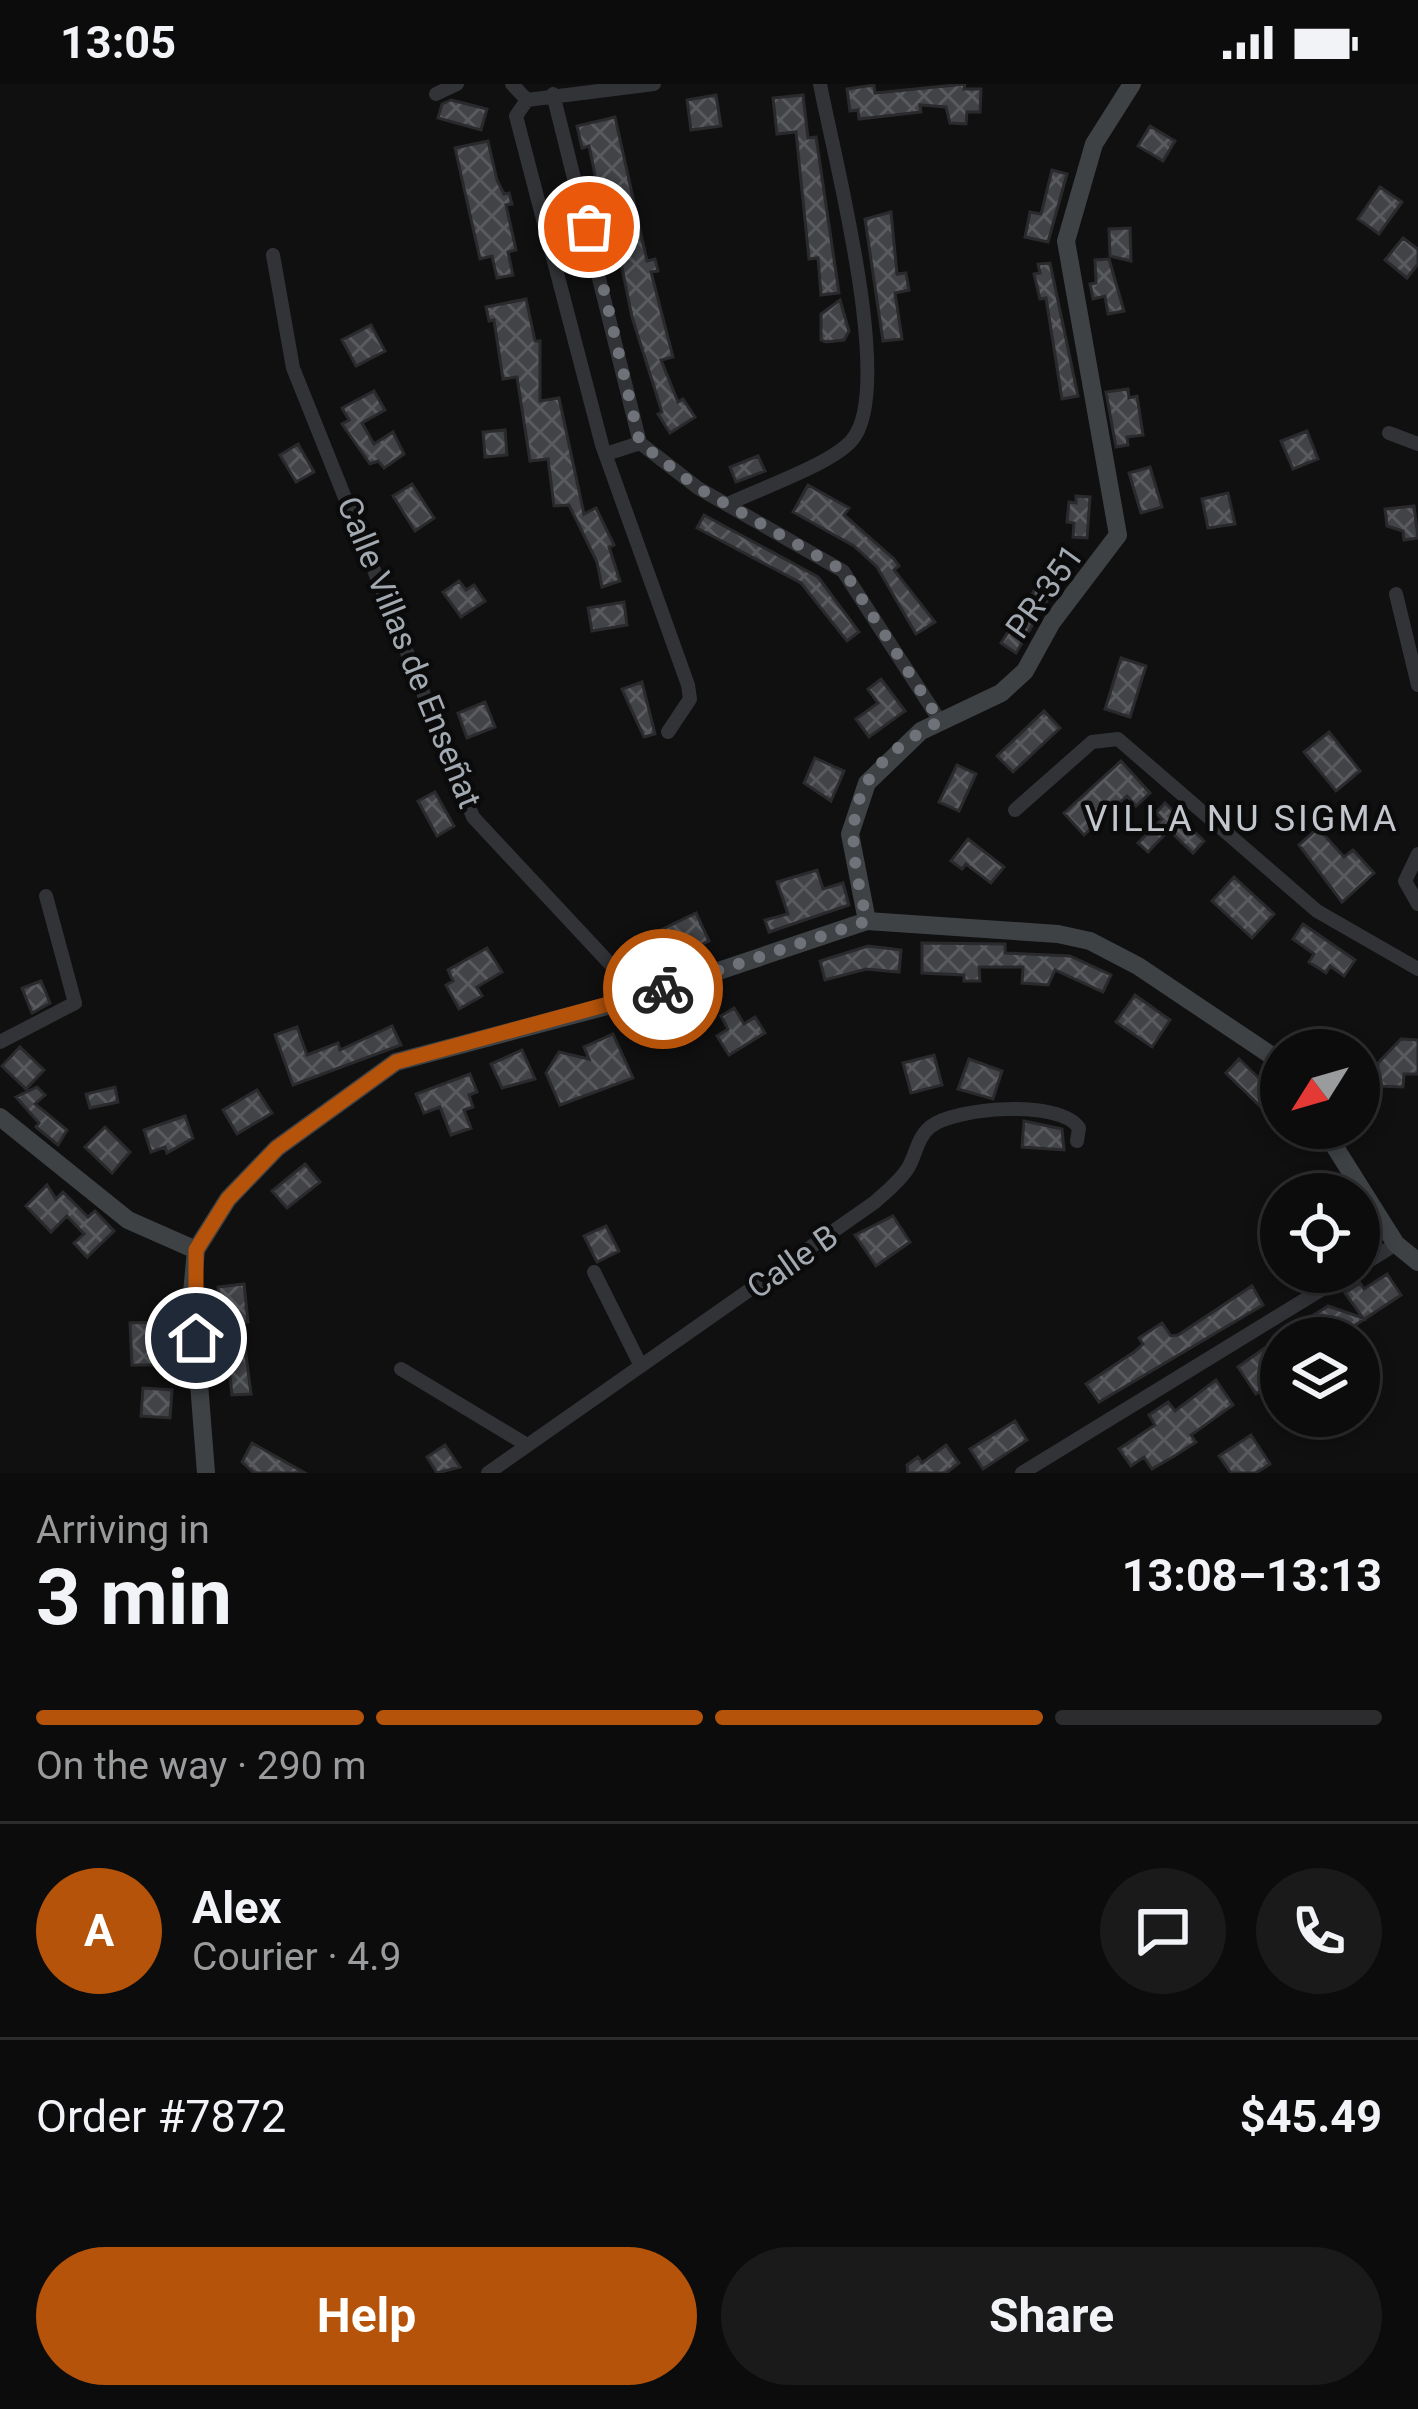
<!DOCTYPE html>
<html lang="en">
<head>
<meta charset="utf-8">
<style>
	body { margin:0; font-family:Roboto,sans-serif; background:#1a1a1b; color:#f1f3f6; height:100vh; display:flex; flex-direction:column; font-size:45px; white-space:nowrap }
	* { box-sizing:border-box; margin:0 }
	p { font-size:39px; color:#9a9b9d }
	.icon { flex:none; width:66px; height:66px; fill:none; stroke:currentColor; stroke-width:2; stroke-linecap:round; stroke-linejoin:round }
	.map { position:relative; height:1389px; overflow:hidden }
	.details { display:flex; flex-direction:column; background:#0c0c0d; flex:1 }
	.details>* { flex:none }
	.needle { width:78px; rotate:233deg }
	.controls { position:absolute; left:1260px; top:945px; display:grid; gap:24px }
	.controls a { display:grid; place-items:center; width:120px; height:120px; border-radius:50%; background:#0c0c0d; box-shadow:0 6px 18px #0003,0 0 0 3px #2c2c2e; font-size:60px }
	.pin { position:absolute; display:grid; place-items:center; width:102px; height:102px; color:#fff; margin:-51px; border:6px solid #fff; border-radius:50%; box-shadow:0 3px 12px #0007 }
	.courier { position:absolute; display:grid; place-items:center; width:120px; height:120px; margin:-60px; border:9px solid #b45309; border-radius:50%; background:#fff; color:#222; box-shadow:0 3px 15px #0007 }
	.head em { font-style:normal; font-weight:700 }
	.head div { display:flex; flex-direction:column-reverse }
	.head { display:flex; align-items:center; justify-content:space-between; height:204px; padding:0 36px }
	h1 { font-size:78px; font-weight:700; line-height:90px }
	.bar { display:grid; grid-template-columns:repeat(4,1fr); gap:18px 12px; align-content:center; height:144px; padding:0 36px }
	.bar i { height:15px; border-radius:9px; background:#2c2c2e }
	.bar .selected { background:#b45309 }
	.bar p { grid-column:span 4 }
	.line { display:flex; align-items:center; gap:30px; padding:0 36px; border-top:3px solid #2c2c2e }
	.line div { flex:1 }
	.round { display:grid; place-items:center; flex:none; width:126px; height:126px; border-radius:63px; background:#1a1a1b }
	.button { display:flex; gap:24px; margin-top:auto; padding:24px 36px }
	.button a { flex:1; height:138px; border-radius:72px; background:#b45309; color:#fff; font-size:48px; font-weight:700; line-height:138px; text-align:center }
	.button a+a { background:#1a1a1b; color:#f1f3f6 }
	.status { display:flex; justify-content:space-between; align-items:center; height:84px; padding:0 60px; background:#0c0c0d; direction:ltr }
	.status svg { height:33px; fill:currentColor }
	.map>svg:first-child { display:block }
</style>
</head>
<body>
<div class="status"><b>13:05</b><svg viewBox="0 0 49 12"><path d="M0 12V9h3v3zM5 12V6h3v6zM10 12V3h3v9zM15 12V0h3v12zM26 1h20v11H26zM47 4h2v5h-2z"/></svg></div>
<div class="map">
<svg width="1418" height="1389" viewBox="0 0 1418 1389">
	<defs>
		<pattern id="building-cross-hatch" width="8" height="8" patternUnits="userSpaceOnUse" patternTransform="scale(3)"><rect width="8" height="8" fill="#414347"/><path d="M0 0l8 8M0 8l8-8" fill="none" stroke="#595b5f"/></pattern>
	</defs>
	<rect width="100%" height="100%" fill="#101011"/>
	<path fill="url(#building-cross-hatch)" stroke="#2a2a2d" stroke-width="3" d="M965,0L964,5H981L980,28H967L966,40L950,39L946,23L920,21L921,28L859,35L858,26L850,27L847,5L874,1L875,9Z
		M716,11L721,42L691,46L687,16Z
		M803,11L808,54L816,53L839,209L821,211L818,174L809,175L796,48L777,50L773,14Z
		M451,16L487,25L481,46L438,34L442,20Z
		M615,33L647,177L655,175L658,187L651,188L673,273L661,276L678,318L683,315L695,333L670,349L658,330L662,328L632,233L617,159L621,158L606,103L598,105L589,62L582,64L577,42Z
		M1150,42L1175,57L1163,77L1138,62Z
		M488,57L497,96L504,110L509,109L512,120L506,121L516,166L508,168L513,191L497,194L492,172L480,175L455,64Z
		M1052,86L1067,90L1048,158L1025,153L1030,128L1041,130Z
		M1380,103L1402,118L1379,150L1358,135Z
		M891,128L897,190L906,189L909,206L895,209L902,255L883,257L865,135Z
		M1130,144L1131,177L1110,172L1109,145Z
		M1403,154L1418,165V180L1407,194L1385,176Z
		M1109,175L1124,227L1108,230L1105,212L1093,215L1090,200L1096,199L1095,176Z
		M1050,179L1078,312L1062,315L1046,214L1040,215L1034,190L1040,189L1038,180Z
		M526,215L535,257H540V317L559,314L584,430L596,424L614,461L609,463L620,497L602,503L597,478L569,421L554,422L548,375L530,377L517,293L503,295L494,236L489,237L486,223Z
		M840,216L849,247L844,256L826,258L821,256V230Z
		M371,241L385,267L356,282L342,256Z
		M1128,305L1129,314L1137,312L1143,351L1127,353L1128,361L1116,363L1106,308Z
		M374,307L385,326L362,339L374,360L393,348L404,370L384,384L378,377L370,380L342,340L349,336L342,324Z
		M505,346L507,371L485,373L483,348Z
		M1307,347L1318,375L1293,385L1281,357Z
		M298,360L314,388L296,398L280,371Z
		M758,372L765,387L736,398L730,383Z
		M1150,383L1162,423L1141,429L1129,389Z
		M412,400L434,434L415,447L393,412Z
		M808,401L849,424L844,431L894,475L899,482L894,486L935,538L916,550L877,483L854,462L793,428Z
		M1228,409L1235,440L1208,444L1202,415Z
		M1076,412L1090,413L1087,454L1073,453L1074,439L1067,438L1069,418L1076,419Z
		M1414,422L1418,454L1404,456L1403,447L1387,442L1385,425Z
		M704,431L818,493L859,548L847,557L801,499L697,444Z
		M1041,496L1054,505L1016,569L1001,559Z
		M459,497L466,506L474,501L485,517L461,533L443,508Z
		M624,518L627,541L592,547L588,524Z
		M1121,574L1146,582L1130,633L1105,625Z
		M881,595L905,627L869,653L856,635L878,619L868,605Z
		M642,598L655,650L644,653L622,605Z
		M485,618L495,643L467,654L458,629Z
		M1044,627L1060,644L1013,688L997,672Z
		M1329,648L1360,687L1336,707L1304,668Z
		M815,674L844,687L831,717L804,699Z
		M1121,677L1150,709L1136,722L1127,712L1084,751L1064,729Z
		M957,681L976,690L959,727L939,718Z
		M435,708L454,742L437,752L418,717Z
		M1165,719L1204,757L1193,769L1169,746L1148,768L1138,759L1162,735L1156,729Z
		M1318,744L1344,773L1353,766L1374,789L1342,818L1299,761Z
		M968,755L1004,783L991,799L966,780L962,785L951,777Z
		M817,786L823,805L843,799L849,821L769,848L765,836L788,830L777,798Z
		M1234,793L1274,830L1252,854L1212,817Z
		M696,829L709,857L673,873L667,860L645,871L638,857Z
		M1303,840L1355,876L1344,892L1330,882L1326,889L1309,878L1314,870L1293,855Z
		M922,859L1005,860V869L1070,872L1111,891L1103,908L1055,886L1048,901L1022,899L1023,883H979L980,897H964V891L922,889Z
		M868,862L901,866L899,888L866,885L825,896L820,877Z
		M487,864L502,888L477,903L482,912L459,925L446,901L453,897L448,886Z
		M41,897L50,919L32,929L22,904Z
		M1135,911L1170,936L1152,963L1116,938Z
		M734,924L744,940L755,933L765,949L729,971L717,952L728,945L721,932Z
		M392,942L401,961L293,1001L275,951L297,943L307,971L338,959L340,966Z
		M613,950L633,994L560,1021L546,989L559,968L589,975L584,963Z
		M1401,955L1418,956V990H1404L1403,1003L1377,1002L1378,979Z
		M20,963L44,986L26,1005L2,982Z
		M522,966L535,995L502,1004L491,980Z
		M934,971L942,1001L911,1009L903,979Z
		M969,975L1002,987L993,1015L958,1005Z
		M1239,975L1273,1008L1260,1022L1226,989Z
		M470,990L477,1008L469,1011L473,1023L464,1026L471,1044L451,1051L440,1023L424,1029L416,1010Z
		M37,1003L45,1011L35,1020L67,1046L58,1061L36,1043L39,1039L16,1013Z
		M115,1003L118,1018L90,1024L86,1010Z
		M257,1006L272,1029L237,1050L223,1026Z
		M185,1032L193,1054L167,1069L165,1063L151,1068L144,1046Z
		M1024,1037L1062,1045L1064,1066L1022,1063Z
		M105,1043L130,1068L112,1089L85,1063Z
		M305,1080L320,1098L287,1124L272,1107Z
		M47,1101L56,1115L63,1108L88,1133L95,1127L114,1147L87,1173L74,1159L84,1150L67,1132L51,1148L26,1122Z
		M893,1132L910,1158L876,1182L855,1151Z
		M606,1142L619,1167L597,1178L584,1152Z
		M1387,1190L1401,1211L1351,1244L1358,1254H1305L1290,1246L1328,1222L1363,1234L1345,1209L1360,1199L1364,1205Z
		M244,1200L248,1238L221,1241L218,1203Z
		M1252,1202L1263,1221L1099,1318L1086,1300L1134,1268L1143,1260L1139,1254L1162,1239L1171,1252L1178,1251Z
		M155,1238L157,1281H132L130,1239Z
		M1276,1256L1281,1293L1256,1310L1238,1283Z
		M245,1263L251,1310L232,1311L227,1265Z
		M1216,1296L1233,1321L1191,1351L1196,1358L1176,1371L1152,1385L1144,1373L1131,1382L1119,1365L1155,1341L1149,1331L1168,1318L1175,1327Z
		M143,1304L172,1306L170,1334L141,1332Z
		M1015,1337L1027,1356L983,1385L970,1365Z
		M1251,1351L1270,1380L1256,1389H1231L1219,1372Z
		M252,1359L305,1389H254L242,1378Z
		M445,1361L460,1383L437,1389L427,1373Z
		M946,1361L959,1379L946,1389H908L907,1381L918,1373L922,1379Z"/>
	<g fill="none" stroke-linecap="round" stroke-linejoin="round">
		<path stroke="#313336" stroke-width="14" d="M512,0L527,16L654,0
			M436,10L457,0
			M553,10L640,359L698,404L843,487L940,637
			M527,16L516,32L602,361L688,601L690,615L668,648
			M273,171L293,284L473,733L641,913
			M1389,349L1418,360
			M606,370L640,359
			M728,420C759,405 832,380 852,356C896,305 833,69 820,0
			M1396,510L1418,601
			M1015,726L1092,658L1118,655L1317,827L1418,885
			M1418,770L1405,797L1418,820
			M0,958L75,919L46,812
			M1359,1183L1396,1160
			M594,1188L641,1282
			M401,1285L527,1361
			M488,1389L875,1118C886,1108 900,1097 908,1084C916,1071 917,1054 930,1043C955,1023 1060,1015 1079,1044L1077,1057
			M1022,1389L1350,1188"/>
		<path stroke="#3f4245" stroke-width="18" d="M867,837L850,750L867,699L921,647L1001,609L1025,587L1052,538L1118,451L1066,157L1094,60L1132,0
			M0,1033L128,1136L196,1166
			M1323,1044L1396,1160L1418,1178
			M206,1389L192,1209L196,1166L228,1115L277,1064L396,978L641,913L867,837L1058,850L1090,857L1138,882L1281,978"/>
	</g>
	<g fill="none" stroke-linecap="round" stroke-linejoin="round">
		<path stroke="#6f7379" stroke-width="12" stroke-dasharray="0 21.6" d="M589,143L640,359L698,404L844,487L940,637C842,690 843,739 867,837L663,905"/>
		<path stroke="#b45309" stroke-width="15" d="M196,1254V1166L228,1115L277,1064L396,978L663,905"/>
	</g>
	<g text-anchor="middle" stroke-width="9" stroke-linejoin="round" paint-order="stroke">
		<g font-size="33" fill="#a2a9b1" stroke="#0b0b0c">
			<text transform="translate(1044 507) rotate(-54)" y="12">PR-351</text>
			<text transform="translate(410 568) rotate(68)" y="12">Calle Villas de Enseñat</text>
			<text transform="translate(792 1177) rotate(-35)" y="12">Calle B</text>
		</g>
		<g font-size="36" letter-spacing="3" fill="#c3c7cd" stroke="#0b0b0c">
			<text x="1242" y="747">VILLA NU SIGMA</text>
		</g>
	</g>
</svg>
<div class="controls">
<a><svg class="needle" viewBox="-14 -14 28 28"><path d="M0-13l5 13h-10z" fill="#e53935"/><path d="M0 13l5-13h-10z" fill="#9a9b9d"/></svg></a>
<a><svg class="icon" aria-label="locate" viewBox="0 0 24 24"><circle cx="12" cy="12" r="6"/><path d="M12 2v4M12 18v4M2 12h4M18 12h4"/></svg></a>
<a><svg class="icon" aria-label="layers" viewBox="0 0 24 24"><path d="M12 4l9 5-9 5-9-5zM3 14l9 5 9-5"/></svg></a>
</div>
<div class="pin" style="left:589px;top:143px;background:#ea580c"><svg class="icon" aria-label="bag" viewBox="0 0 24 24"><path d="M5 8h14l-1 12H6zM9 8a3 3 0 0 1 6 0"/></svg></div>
<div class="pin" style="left:196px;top:1254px;background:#1f2937"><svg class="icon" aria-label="home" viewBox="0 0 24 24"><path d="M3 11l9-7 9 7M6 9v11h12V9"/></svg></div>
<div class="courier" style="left:663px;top:905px"><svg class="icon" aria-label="bike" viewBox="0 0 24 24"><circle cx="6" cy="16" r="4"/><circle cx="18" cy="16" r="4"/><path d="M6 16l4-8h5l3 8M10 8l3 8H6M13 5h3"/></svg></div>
</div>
<section class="details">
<div class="head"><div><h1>3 min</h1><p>Arriving in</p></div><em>13:08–13:13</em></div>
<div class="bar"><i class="selected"></i><i class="selected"></i><i class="selected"></i><i></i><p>On the way · 290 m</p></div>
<div class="line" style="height:216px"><b class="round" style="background:#b45309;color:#fff">A</b><div><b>Alex</b><p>Courier · 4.9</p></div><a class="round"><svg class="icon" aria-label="chat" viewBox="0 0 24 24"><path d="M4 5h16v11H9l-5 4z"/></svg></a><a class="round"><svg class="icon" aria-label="phone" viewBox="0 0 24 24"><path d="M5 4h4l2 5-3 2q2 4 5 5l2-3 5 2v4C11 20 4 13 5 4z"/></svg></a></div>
<div class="line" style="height:156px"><div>Order #7872</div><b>$45.49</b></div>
<div class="button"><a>Help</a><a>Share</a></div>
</section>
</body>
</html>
